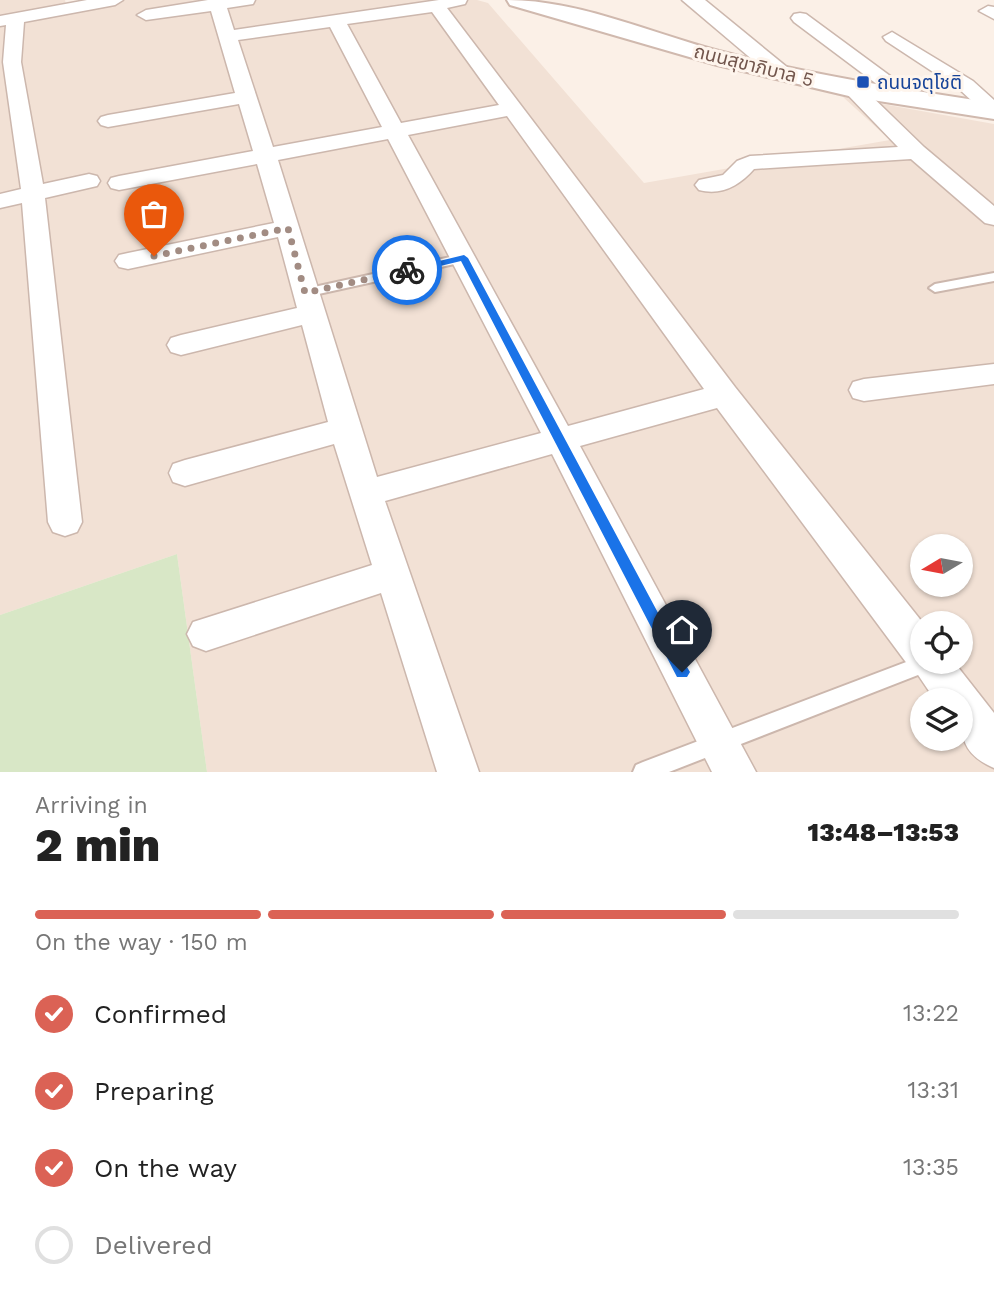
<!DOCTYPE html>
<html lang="en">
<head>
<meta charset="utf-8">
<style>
	body { margin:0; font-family:"Work Sans","Noto Sans Thai",sans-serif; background:#f2f2f2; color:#222; height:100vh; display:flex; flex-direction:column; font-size:26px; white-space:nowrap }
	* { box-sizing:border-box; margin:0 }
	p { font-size:23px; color:#767676 }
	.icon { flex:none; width:38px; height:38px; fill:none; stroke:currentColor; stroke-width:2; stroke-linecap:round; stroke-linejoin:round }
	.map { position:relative; height:772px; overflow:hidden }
	.side { display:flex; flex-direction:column; background:#fff; flex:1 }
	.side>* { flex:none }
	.needle { width:46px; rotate:260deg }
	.controls { position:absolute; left:910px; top:534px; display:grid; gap:14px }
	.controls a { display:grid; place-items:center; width:63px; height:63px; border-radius:50%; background:#fff; box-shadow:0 2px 5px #0004; font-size:35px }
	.pin { position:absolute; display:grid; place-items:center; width:60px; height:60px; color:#fff; margin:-72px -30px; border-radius:50% 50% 50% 0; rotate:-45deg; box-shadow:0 0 7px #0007 }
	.pin .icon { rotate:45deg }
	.courier { position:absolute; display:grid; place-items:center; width:70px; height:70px; margin:-35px; border:5px solid #1a73e8; border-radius:50%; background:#fff; color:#222; box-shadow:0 2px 9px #0007 }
	.summary em { font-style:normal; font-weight:800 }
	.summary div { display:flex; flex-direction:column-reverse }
	.summary { display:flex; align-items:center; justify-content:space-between; height:119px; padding:0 35px }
	h1 { font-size:46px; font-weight:800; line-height:52px }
	.bar { display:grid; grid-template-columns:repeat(4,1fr); gap:10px 7px; align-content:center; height:84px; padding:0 35px }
	.bar i { height:9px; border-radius:5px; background:#e0e0e0 }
	.bar .active { background:#db6255 }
	.bar p { grid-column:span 4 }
	ol { padding:0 35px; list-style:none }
	li { display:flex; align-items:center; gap:21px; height:77px }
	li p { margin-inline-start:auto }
	li .icon { padding:7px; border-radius:50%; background:#db6255; color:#fff; stroke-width:4 }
	li:last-child { color:#767676 }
	li i { width:38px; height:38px; border:4px solid #e0e0e0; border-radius:50% }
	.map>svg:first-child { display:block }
</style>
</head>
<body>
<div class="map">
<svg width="994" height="772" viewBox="0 0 994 772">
	<rect width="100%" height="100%" fill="#fbf0e7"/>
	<path fill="#f2e1d5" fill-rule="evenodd" d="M0,0H65L66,5L96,0H477L488,3L644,183L890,140L843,97L994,124V772H207L177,554L0,615ZM922,546H961V584H922ZM922,623H961V662H922ZM922,700H961V738H922Z"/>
	<path fill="#d8e7c6" d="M177,554L207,772H0V615Z"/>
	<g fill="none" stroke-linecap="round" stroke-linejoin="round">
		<defs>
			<path id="service" d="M464,254L468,255L470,258L468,261L305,297L299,293L305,289Z
				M994,273V281L935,292L929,288L935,284Z
				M922,656V662H939L936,668L669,772H633L636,765L643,762Z"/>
			<path id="minor" d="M87,0H123L115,5L24,22L21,62L43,184L89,174L97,176L100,181L97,186L45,198L82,522L77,532L65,536L53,532L48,522L22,203L0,208V194L21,189L3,62L6,25L0,26V16Z
				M208,0H255L253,4L227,8L234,30L439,0H467L465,4L447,8L735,387L923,623L922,662H954L994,713V768C959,753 961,733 961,700H935L912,666L908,665L717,408L580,446L756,772H712L552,454L385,501L479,772H437L381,593L206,651L193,646L187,634L193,622L372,565L334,444L185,486L173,482L169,473L173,464L185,460L328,422L302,325L181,355L171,352L167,345L171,338L181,335L297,308L278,237L128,269L119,267L115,261L119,255L128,253L274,223L257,164L119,190L111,188L108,183L111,178L119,176L253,151L239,104L108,127L101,125L98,121L101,117L108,115L235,93L211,11L146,20L137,15L146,10ZM432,12L499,105L401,123L347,24ZM330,27L382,127L273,147L238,40ZM507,116L704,389L568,426L408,135ZM388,139L541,433L377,477L278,160Z
				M988,6L994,7V19L979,11Z
				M800,13L806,14L916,95L919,99L916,103H902L794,22L791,18L794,14Z
				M892,32L973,81L994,100V117L987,115L959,89L886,41L883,37Z
				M853,83L860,85L924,147L994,206V225L985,223L911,159L754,169C740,185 722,196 699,190L695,185L699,180L723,175L737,161L750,156L898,147L846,93L843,89L846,85Z
				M994,364V384L864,401L853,398L849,390L853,382L864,379Z"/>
			<path id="tertiary" d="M682,0H705L793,72L789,77H773Z"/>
			<path id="secondary" d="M507,0C580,0 652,34 723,52C812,75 903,89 994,103V119L853,97L717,65L510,5Z"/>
		</defs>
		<use href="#service" stroke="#ccb7ad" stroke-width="4"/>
		<use href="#minor" stroke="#ccb7ad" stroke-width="3"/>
		<use href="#tertiary" stroke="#ccb7ad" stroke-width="3"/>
		<use href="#secondary" stroke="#d0b9ae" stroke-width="4"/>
		<use href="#service" fill="#fff" fill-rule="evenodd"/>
		<use href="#minor" fill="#fff" fill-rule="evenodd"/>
		<use href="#tertiary" fill="#fff" fill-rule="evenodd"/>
		<use href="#secondary" fill="#fff" fill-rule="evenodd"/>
	</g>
	<path fill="#1a73e8" d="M464,255L468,258L687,667L690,672L687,677H677L461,261L407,274L402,270Z"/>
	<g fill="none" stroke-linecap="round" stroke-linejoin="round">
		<path stroke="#a28c83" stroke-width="7" stroke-dasharray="0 12.6" d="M154,256L288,228L305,293L407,270"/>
	</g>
	<rect fill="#1a4fb4" stroke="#fef5ed" stroke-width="2.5" x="856" y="75" width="14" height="14" rx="3.5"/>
	<g text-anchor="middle" stroke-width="6" stroke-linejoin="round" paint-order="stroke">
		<g font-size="19" fill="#72564d" stroke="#fef5ed">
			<text transform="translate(754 65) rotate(14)" y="7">ถนนสุขาภิบาล 5</text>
		</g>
		<g font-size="19" fill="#164399" stroke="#fef5ed" text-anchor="start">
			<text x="877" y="89">ถนนจตุโชติ</text>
		</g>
	</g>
</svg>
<div class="controls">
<a><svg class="needle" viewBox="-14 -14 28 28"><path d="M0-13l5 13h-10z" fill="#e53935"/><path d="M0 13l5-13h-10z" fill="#767676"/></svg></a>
<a><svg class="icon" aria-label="locate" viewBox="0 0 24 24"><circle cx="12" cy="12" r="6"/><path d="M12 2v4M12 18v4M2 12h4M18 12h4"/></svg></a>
<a><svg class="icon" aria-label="layers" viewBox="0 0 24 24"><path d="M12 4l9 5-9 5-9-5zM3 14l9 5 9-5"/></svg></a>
</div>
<div class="pin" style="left:154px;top:256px;background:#ea580c"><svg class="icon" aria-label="bag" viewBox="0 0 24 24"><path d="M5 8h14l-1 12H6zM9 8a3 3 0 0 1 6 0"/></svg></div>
<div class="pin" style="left:682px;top:672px;background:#1f2937"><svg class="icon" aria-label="home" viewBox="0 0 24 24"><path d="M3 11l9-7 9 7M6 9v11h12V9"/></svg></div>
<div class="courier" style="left:407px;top:270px"><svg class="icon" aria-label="bike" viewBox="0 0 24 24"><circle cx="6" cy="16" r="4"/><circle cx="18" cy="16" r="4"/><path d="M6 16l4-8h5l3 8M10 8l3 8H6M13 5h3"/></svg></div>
</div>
<section class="side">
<div class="summary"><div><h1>2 min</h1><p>Arriving in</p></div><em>13:48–13:53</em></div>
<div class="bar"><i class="active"></i><i class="active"></i><i class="active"></i><i></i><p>On the way · 150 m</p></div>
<ol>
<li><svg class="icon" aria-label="check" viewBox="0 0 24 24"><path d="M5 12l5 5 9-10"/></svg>Confirmed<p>13:22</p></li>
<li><svg class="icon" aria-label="check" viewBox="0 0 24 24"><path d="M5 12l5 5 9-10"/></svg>Preparing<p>13:31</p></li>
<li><svg class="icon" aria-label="check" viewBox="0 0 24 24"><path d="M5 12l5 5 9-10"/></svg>On the way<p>13:35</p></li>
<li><i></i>Delivered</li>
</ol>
</section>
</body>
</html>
